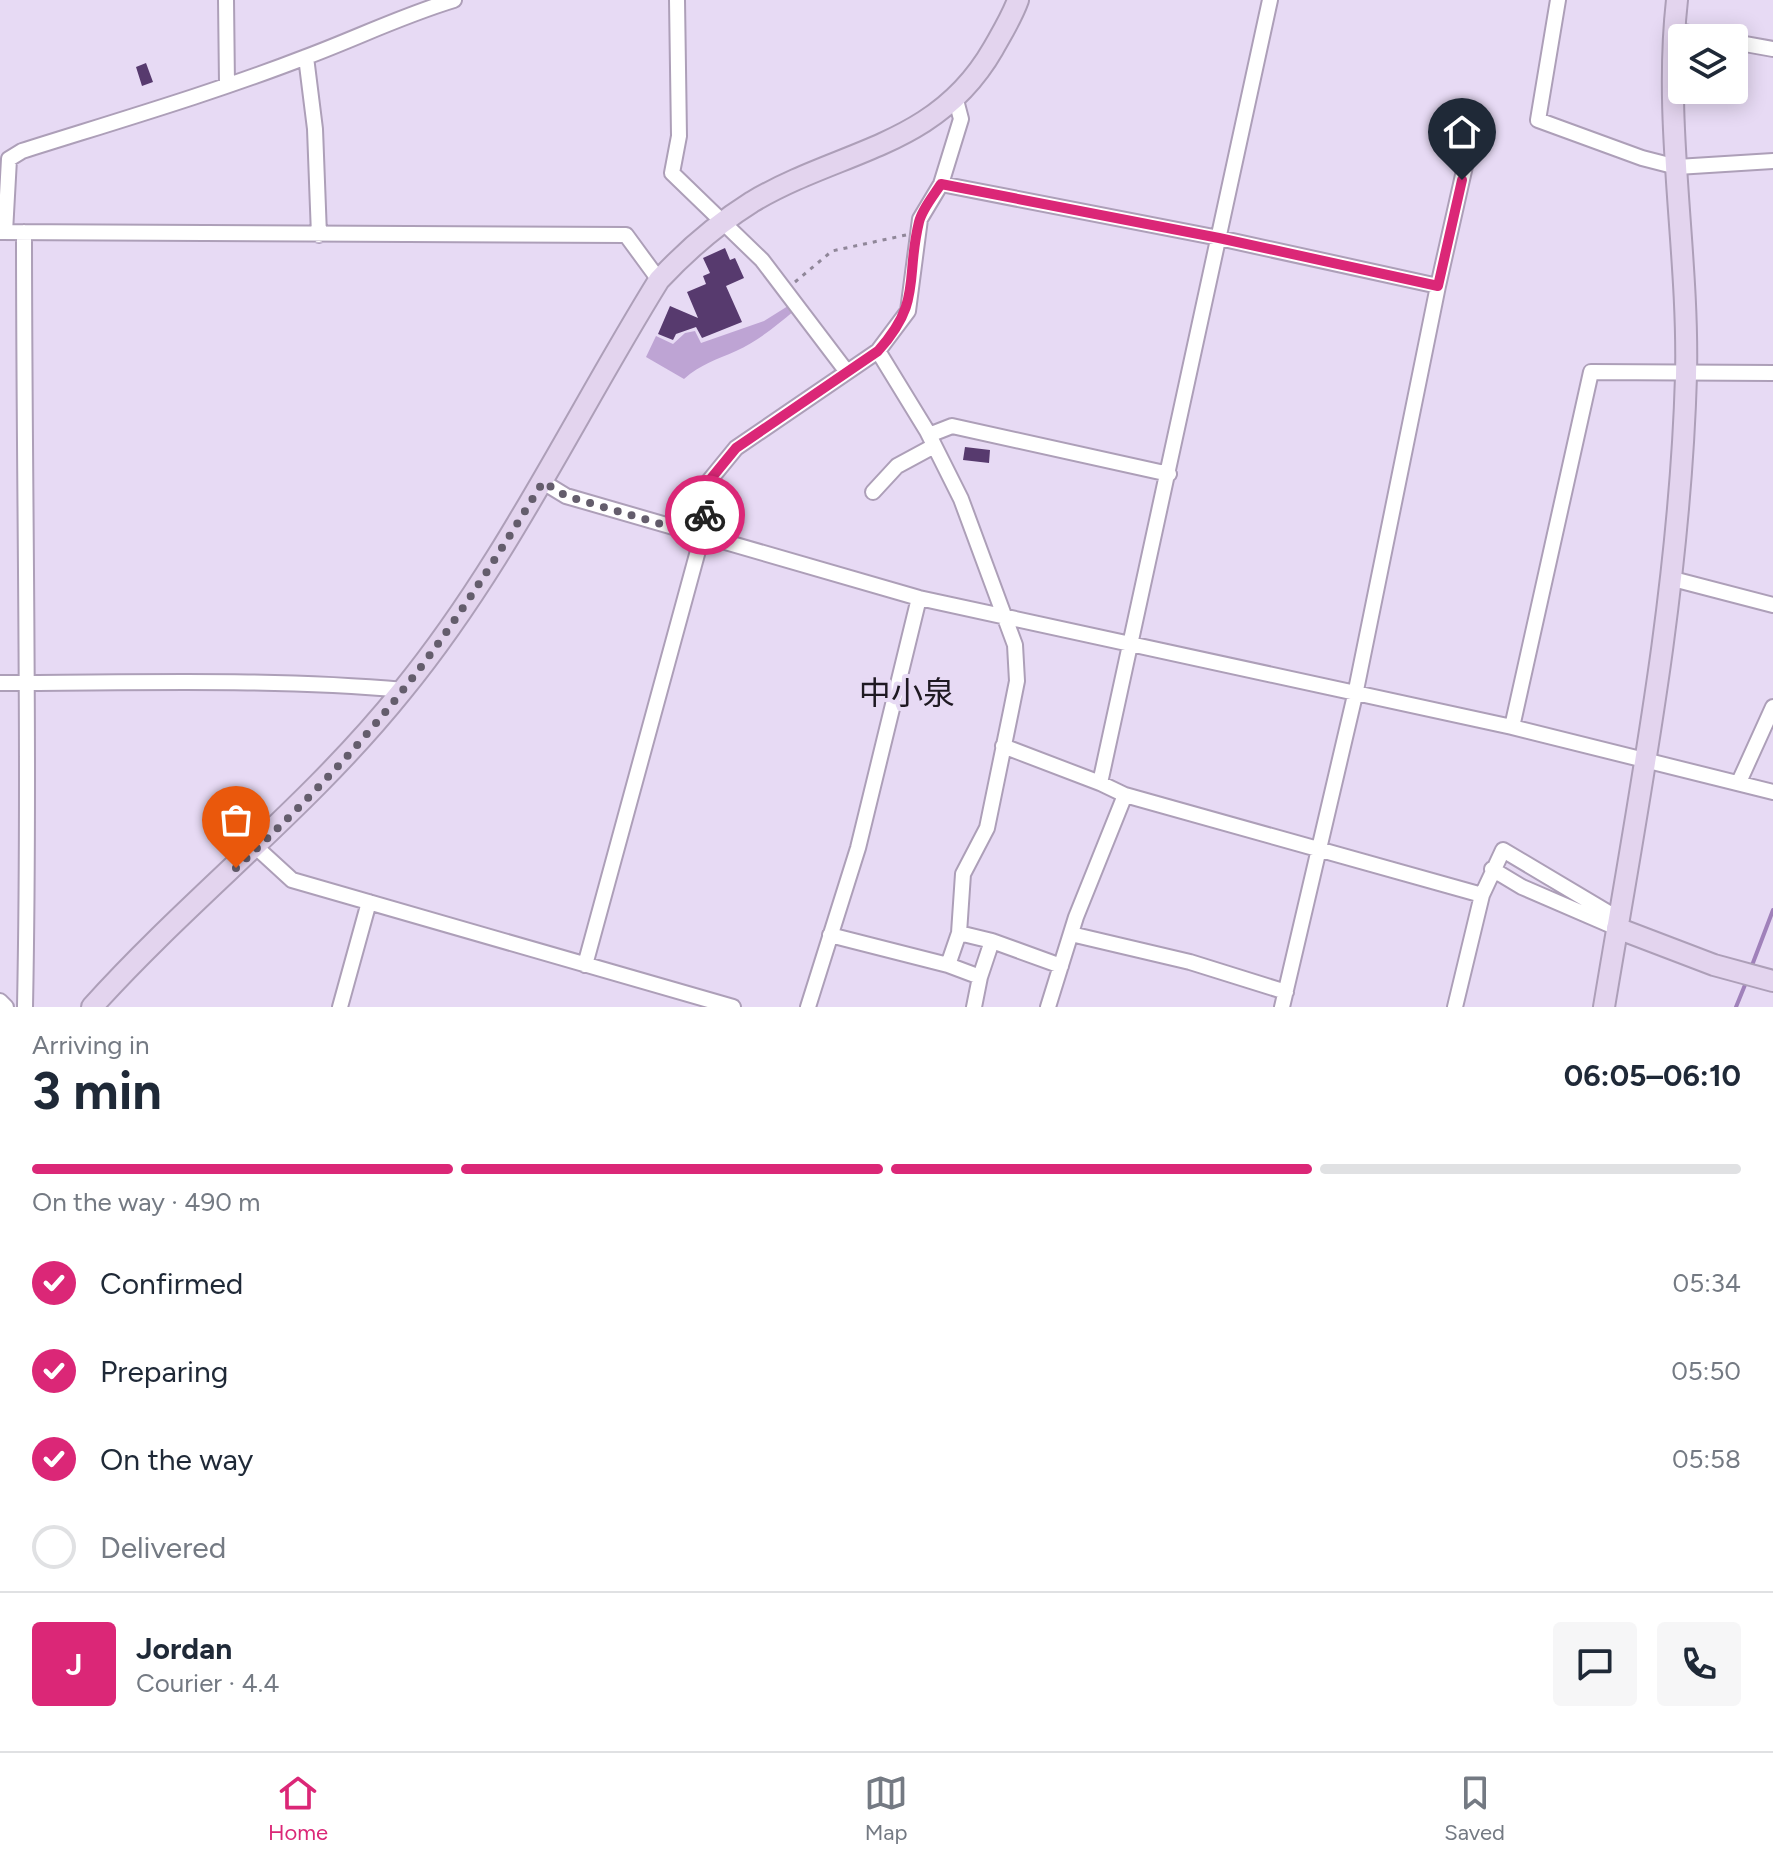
<!DOCTYPE html>
<html lang="en">
<head>
<meta charset="utf-8">
<style>
	body { margin:0; font-family:Figtree,"Noto Sans JP",sans-serif; background:#f6f6f7; color:#1f2937; height:100vh; display:flex; flex-direction:column; font-size:30px; white-space:nowrap }
	* { box-sizing:border-box; margin:0 }
	p { font-size:26px; color:#747a83 }
	.icon { flex:none; width:44px; height:44px; fill:none; stroke:currentColor; stroke-width:2; stroke-linecap:round; stroke-linejoin:round }
	.map { position:relative; height:1007px; overflow:hidden }
	.panel { display:flex; flex-direction:column; background:#fff; flex:1 }
	.panel>* { flex:none }
	.buttons { position:absolute; left:1668px; top:24px; display:grid; gap:16px }
	.buttons a { display:grid; place-items:center; width:80px; height:80px; border-radius:8px; background:#fff; box-shadow:0 4px 20px #0003; font-size:40px }
	.pin { position:absolute; display:grid; place-items:center; width:68px; height:68px; color:#fff; margin:-82px -34px; border-radius:50% 50% 50% 0; rotate:-45deg; box-shadow:0 0 8px #0007 }
	.pin .icon { rotate:45deg }
	.courier { position:absolute; display:grid; place-items:center; width:80px; height:80px; margin:-40px; border:6px solid #db2777; border-radius:50%; background:#fff; color:#222; box-shadow:0 2px 10px #0007 }
	.overview em { font-style:normal; font-weight:700 }
	.overview div { display:flex; flex-direction:column-reverse }
	.overview { display:flex; align-items:center; justify-content:space-between; height:136px; padding:0 32px }
	h1 { font-size:52px; font-weight:700; line-height:60px }
	.bar { display:grid; grid-template-columns:repeat(4,1fr); gap:12px 8px; align-content:center; height:96px; padding:0 32px }
	.bar i { height:10px; border-radius:6px; background:#e0e1e3 }
	.bar .selected { background:#db2777 }
	.bar p { grid-column:span 4 }
	.line { display:flex; align-items:center; gap:20px; padding:0 32px; border-top:2px solid #e0e1e3 }
	.line div { flex:1 }
	.round { display:grid; place-items:center; flex:none; width:84px; height:84px; border-radius:8px; background:#f6f6f7 }
	ol { padding:0 32px; list-style:none }
	li { display:flex; align-items:center; gap:24px; height:88px }
	li p { margin-inline-start:auto }
	li .icon { padding:8px; border-radius:50%; background:#db2777; color:#fff; stroke-width:4 }
	li:last-child { color:#747a83 }
	li i { width:44px; height:44px; border:4px solid #e0e1e3; border-radius:50% }
	.tab-bar { display:flex; justify-content:space-around; align-items:center; height:112px; border-top:2px solid #e0e1e3; background:#fff; font-size:22px; color:#747a83 }
	.tab-bar a { display:grid; justify-items:center; gap:4px }
	.tab-bar .selected { color:#db2777 }
	.map>svg:first-child { display:block }
</style>
</head>
<body>
<div class="map">
<svg width="1773" height="1007" viewBox="0 0 1773 1007">
	<rect width="100%" height="100%" fill="#e7daf4"/>
	<path fill="#bea4d4" d="M788,306L795,310C776,326 758,341 736,351C716,360 701,364 684,379L646,357L656,336L673,344L685,333L695,331L701,343L764,321Z"/>
	<g fill="none" stroke-linecap="round" stroke-linejoin="round">
		<path stroke="#a081ba" stroke-width="4" d="M1751,968L1773,910
			M1736,1007L1747,980"/>
	</g>
	<path fill="#573a6e" d="M146,63L153,82L142,86L136,67Z
		M725,248L730,260L735,258L744,278L726,286L742,322L702,338L696,327L676,334L673,340L658,334L670,306L698,318L687,292L706,284L703,276L710,273L703,258Z
		M965,447L990,450L989,463L963,460Z"/>
	<g fill="none" stroke-linecap="round" stroke-linejoin="round">
		<defs>
			<path id="street" d="M226,0L227,84
				M677,0L679,136L672,173L762,260L847,372
				M1558,0L1538,120L1642,158L1677,167L1773,161
				M1674,30L1715,38
				M1734,42L1773,49
				M306,57L315,129L319,235
				M941,184L1219,238L1438,286L1355,695L1282,1007
				M0,232L626,235L659,280
				M5,232L9,159L22,151C117,121 213,93 306,57C357,38 401,16 454,0
				M24,232C24,491 30,749 25,1007
				M1438,286L1468,153
				M878,351L927,431L961,499L1015,645L1017,681L1011,711L987,828L963,874L959,933L948,965L980,977L974,1007
				M929,435L952,426L1169,474
				M543,482L566,496L919,598L1512,727L1773,792
				M873,492L897,466L934,446
				M1673,579L1773,605
				M0,683C134,683 270,678 404,690
				M1512,727L1591,372L1773,373
				M1003,746L1100,783
				M1739,782L1773,707
				M1125,795L1482,895
				M257,848L292,880L733,1007
				M1492,869L1522,887L1617,928
				M959,933L992,941L980,977
				M1071,934L1190,962L1286,992
				M830,935L948,965
				M992,941L1061,966
				M585,965L702,536L709,481L736,448L878,351L908,311L920,219L941,184L961,119L956,100
				M0,1001L6,1007
				M340,1007L369,902
				M808,1007L858,848L919,598
				M1048,1007L1076,917L1125,795L1100,783L1270,0
				M1455,1007L1482,895L1503,850L1619,919"/>
			<path id="secondary" d="M1617,928L1714,965L1773,981
				M92,1007C191,897 309,807 402,691C505,565 574,417 659,280C687,250 717,224 752,202C841,149 936,148 993,49C1002,33 1012,17 1018,0
				M1604,1007C1639,797 1680,589 1686,376C1689,251 1663,125 1677,0"/>
		</defs>
		<use href="#street" stroke="#ad9fb8" stroke-width="18"/>
		<use href="#secondary" stroke="#ad9fb8" stroke-width="24"/>
		<path stroke="#908799" stroke-width="3" stroke-dasharray="4 6" stroke-linecap="butt" d="M795,282L832,251L906,235"/>
		<use href="#street" stroke="#fff" stroke-width="14"/>
		<use href="#secondary" stroke="#e3d4ee" stroke-width="20"/>
	</g>
	<g fill="none" stroke-linecap="round" stroke-linejoin="round">
		<path stroke="#645d6c" stroke-width="8" stroke-dasharray="0 14.4" d="M236,868C295,813 353,754 403,690C455,625 499,553 543,482L566,496L702,536L705,515"/>
		<path stroke="#db2777" stroke-width="10" d="M705,515L709,481L736,448L878,351C923,301 905,279 919,222C922,209 934,195 941,184L1219,238L1438,286L1462,180"/>
	</g>
	<g text-anchor="middle" stroke-width="8" stroke-linejoin="round" paint-order="stroke">
		<g font-size="32" fill="#1e1922" stroke="#e7daf4">
			<text x="907" y="704">中小泉</text>
		</g>
	</g>
</svg>
<div class="buttons">
<a><svg class="icon" aria-label="layers" viewBox="0 0 24 24"><path d="M12 4l9 5-9 5-9-5zM3 14l9 5 9-5"/></svg></a>
</div>
<div class="pin" style="left:236px;top:868px;background:#ea580c"><svg class="icon" aria-label="bag" viewBox="0 0 24 24"><path d="M5 8h14l-1 12H6zM9 8a3 3 0 0 1 6 0"/></svg></div>
<div class="pin" style="left:1462px;top:180px;background:#1f2937"><svg class="icon" aria-label="home" viewBox="0 0 24 24"><path d="M3 11l9-7 9 7M6 9v11h12V9"/></svg></div>
<div class="courier" style="left:705px;top:515px"><svg class="icon" aria-label="bike" viewBox="0 0 24 24"><circle cx="6" cy="16" r="4"/><circle cx="18" cy="16" r="4"/><path d="M6 16l4-8h5l3 8M10 8l3 8H6M13 5h3"/></svg></div>
</div>
<section class="panel">
<div class="overview"><div><h1>3 min</h1><p>Arriving in</p></div><em>06:05–06:10</em></div>
<div class="bar"><i class="selected"></i><i class="selected"></i><i class="selected"></i><i></i><p>On the way · 490 m</p></div>
<ol>
<li><svg class="icon" aria-label="check" viewBox="0 0 24 24"><path d="M5 12l5 5 9-10"/></svg>Confirmed<p>05:34</p></li>
<li><svg class="icon" aria-label="check" viewBox="0 0 24 24"><path d="M5 12l5 5 9-10"/></svg>Preparing<p>05:50</p></li>
<li><svg class="icon" aria-label="check" viewBox="0 0 24 24"><path d="M5 12l5 5 9-10"/></svg>On the way<p>05:58</p></li>
<li><i></i>Delivered</li>
</ol>
<div class="line" style="height:144px"><b class="round" style="background:#db2777;color:#fff">J</b><div><b>Jordan</b><p>Courier · 4.4</p></div><a class="round"><svg class="icon" aria-label="chat" viewBox="0 0 24 24"><path d="M4 5h16v11H9l-5 4z"/></svg></a><a class="round"><svg class="icon" aria-label="phone" viewBox="0 0 24 24"><path d="M5 4h4l2 5-3 2q2 4 5 5l2-3 5 2v4C11 20 4 13 5 4z"/></svg></a></div>
</section>
<nav class="tab-bar">
<a class="selected"><svg class="icon" aria-label="home" viewBox="0 0 24 24"><path d="M3 11l9-7 9 7M6 9v11h12V9"/></svg>Home</a>
<a><svg class="icon" aria-label="map" viewBox="0 0 24 24"><path d="M3 6l6-2 6 2 6-2v14l-6 2-6-2-6 2zM9 4v14M15 6v14"/></svg>Map</a>
<a><svg class="icon" aria-label="saved" viewBox="0 0 24 24"><path d="M7 4h10v16l-5-4-5 4z"/></svg>Saved</a>
</nav>
</body>
</html>
